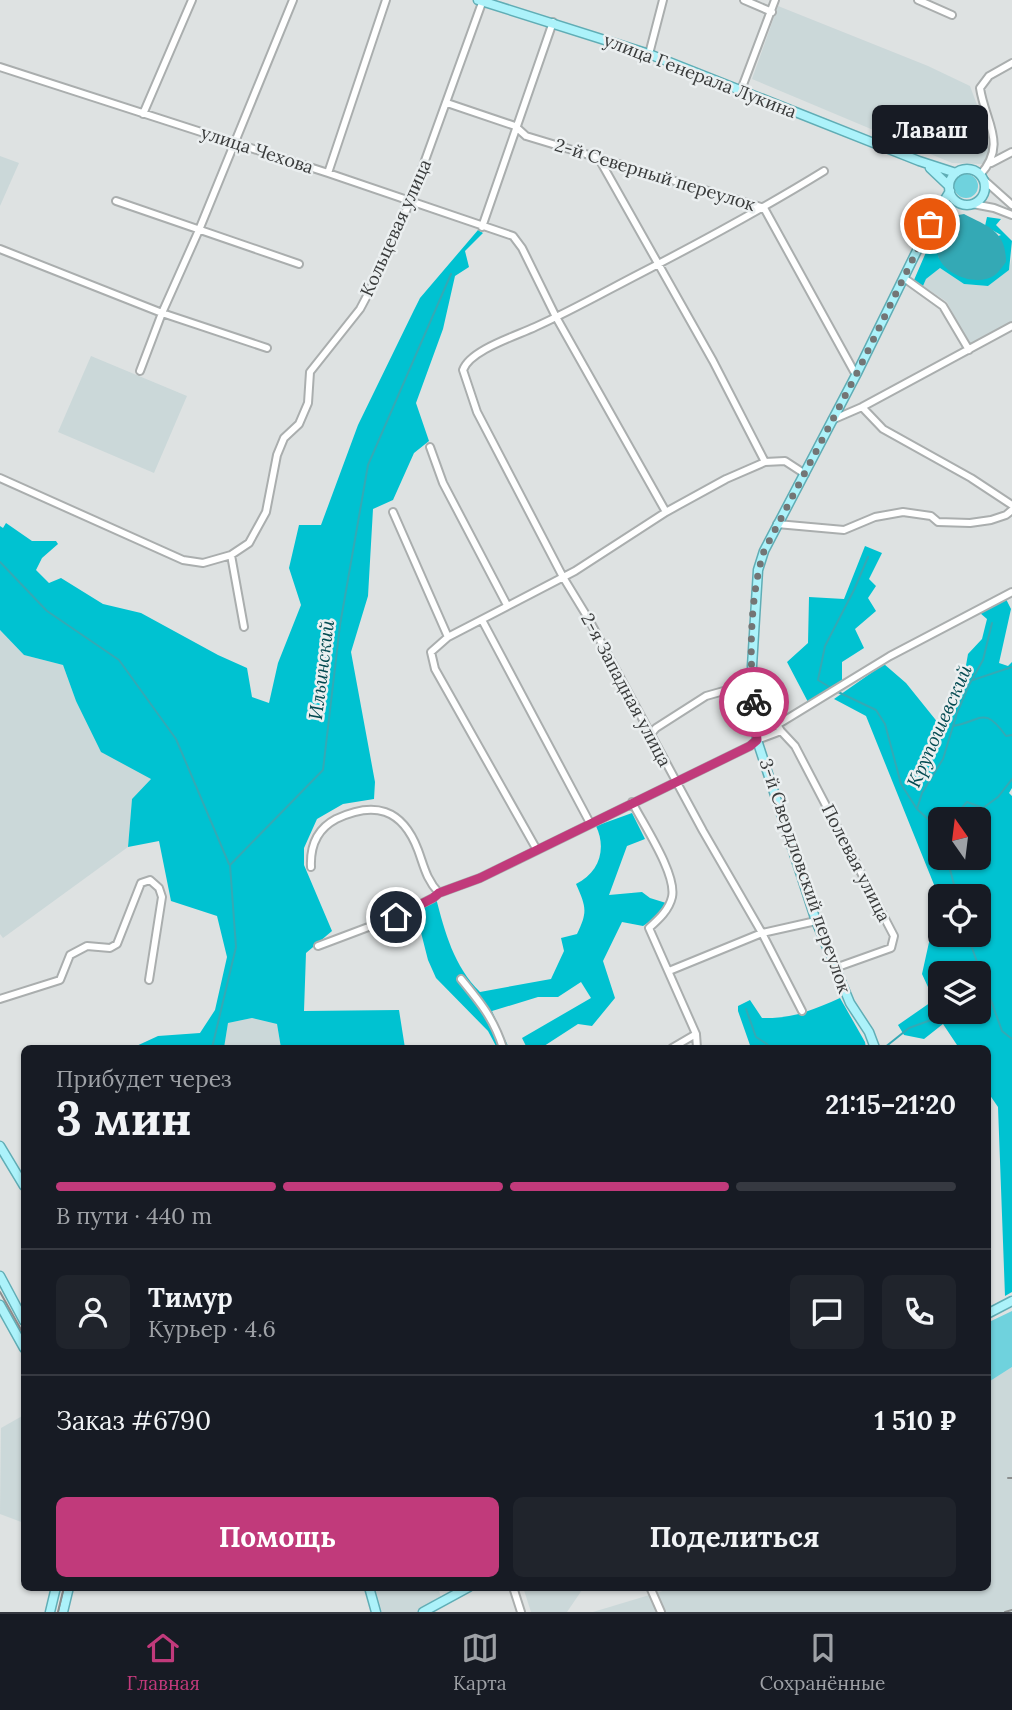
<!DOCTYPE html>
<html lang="ru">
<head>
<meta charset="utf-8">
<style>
	body { margin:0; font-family:Lora,serif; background:#20242c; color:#f1f3f6; height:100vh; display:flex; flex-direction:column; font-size:26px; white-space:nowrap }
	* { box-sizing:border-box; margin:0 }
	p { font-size:23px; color:#9ea1a6 }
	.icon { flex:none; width:38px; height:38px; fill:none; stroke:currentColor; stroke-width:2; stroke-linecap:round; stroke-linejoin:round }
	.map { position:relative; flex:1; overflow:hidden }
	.sheet { position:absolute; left:21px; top:1045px; width:970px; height:546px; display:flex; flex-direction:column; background:#171b24; border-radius:10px; box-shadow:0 2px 5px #0004 }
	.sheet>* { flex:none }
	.needle { width:46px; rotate:346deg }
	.buttons { position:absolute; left:928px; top:807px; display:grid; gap:14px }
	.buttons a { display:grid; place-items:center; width:63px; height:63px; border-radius:10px; background:#171b24; box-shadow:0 2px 5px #0004; font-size:35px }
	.pin { position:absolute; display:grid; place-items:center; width:60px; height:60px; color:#fff; margin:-30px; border:4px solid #fff; border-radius:50%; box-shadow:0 2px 7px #0007 }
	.courier { position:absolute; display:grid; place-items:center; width:70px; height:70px; margin:-35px; border:5px solid #c13a7b; border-radius:50%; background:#fff; color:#222; box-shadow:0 2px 9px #0007 }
	.bubble { position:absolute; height:49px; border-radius:10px; background:#171b24; box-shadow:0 2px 5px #0004; font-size:23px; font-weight:700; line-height:49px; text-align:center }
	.overview em { font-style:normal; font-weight:700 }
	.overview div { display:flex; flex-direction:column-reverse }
	.overview { display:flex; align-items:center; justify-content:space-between; height:119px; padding:0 35px }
	h1 { font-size:46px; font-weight:700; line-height:52px }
	.bar { display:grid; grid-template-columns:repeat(4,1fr); gap:10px 7px; align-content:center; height:84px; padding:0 35px }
	.bar i { height:9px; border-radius:5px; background:#363941 }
	.bar .active { background:#c13a7b }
	.bar p { grid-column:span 4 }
	.line { display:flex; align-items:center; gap:18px; padding:0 35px; border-top:2px solid #363941 }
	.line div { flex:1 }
	.round { display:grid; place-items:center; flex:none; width:74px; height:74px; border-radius:10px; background:#20242c }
	.cta { display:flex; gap:14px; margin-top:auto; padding:14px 35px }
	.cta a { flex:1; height:80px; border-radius:10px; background:#c13a7b; color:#fff; font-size:28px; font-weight:700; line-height:80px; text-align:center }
	.cta a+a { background:#20242c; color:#f1f3f6 }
	.menu { display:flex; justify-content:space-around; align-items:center; height:98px; border-top:2px solid #363941; background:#171b24; font-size:19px; color:#9ea1a6 }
	.menu a { display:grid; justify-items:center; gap:4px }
	.menu .active { color:#c13a7b }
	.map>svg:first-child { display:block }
</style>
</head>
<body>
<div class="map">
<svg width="1012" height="1612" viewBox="0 0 1012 1612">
	<rect width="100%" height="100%" fill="#dee2e2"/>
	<path fill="#cbd8d9" d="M778,6L928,66L970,86L986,129L989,151L983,164L952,163L752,79Z
		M0,156L19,163L0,206Z
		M1012,257V321L969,345L947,302L923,286L926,279L940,268L964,284L988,286L1009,270Z
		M91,356L187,396L154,473L58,432Z
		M0,630L24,655L63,665L76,701L151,779L132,799L128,847L3,938L0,934Z
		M252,1018L277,1024L281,1048H224L228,1023Z
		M1012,1367V1612H593L676,1587H987V1383Z
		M24,1415V1523L0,1514L1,1428Z
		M375,1587H438L441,1598L418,1612H382Z
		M523,1587H581L582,1590L567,1612H531Z"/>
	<path fill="#6fd2dd" d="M933,105L978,122L983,129L981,144L969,150L921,132L914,124L915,113L923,107Z
		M954 186a12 12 0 1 1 24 0a12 12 0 1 1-24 0Z
		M1012,1311V1367L987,1383V1323Z"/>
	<path fill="#00c2d1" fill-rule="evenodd" d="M987,217L1001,219L996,225L1012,241L1009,270L988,286L964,284L940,268L926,279L923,286L914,280L927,250L937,249L939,258L1001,235L985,226Z
		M478,230L483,233L465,251L469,267L455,276L443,329L416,403L429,441L414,453L393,500L373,509L368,596L351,652L375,782L374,799L343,804L317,819L304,848V865L332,931L306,953L304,1011L399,1010L405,1048H281L277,1024L252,1018L228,1023L224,1048H132L158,1036L200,1033L215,1010L227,957L217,916L171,901L159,841L128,847L132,799L151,779L101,752L76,701L63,665L24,655L0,630V526L3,528L6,523L32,541H56L58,544L42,558L36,570L49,583L61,578L103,604L141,613L218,655L247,668L252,697L269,703L278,663L301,605L289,568L299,525H321L358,425L414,310L420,298Z
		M865,546L882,553L869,579L876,586L868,598L876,611L855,629L864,648L842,662V681L808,702L787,662L808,643L809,597L844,599Z
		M1006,599L1011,609L999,663L1008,666L1012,662V788L1009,793L1012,796V1292L1005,1296L998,1107L987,1091V1048H959L943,1024L924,1039L904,1035L898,1025L934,1000L922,974L939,897L866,716L834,699L884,664L906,683L943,729L962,688L968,654L982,639L987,619L980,613ZM940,819H978V858H940ZM940,896H978V934H940ZM978,973V1012H940V973Z
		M632,813L645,839L627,846L609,895L642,892L650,898L666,903L657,917L643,926L622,922L603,961L615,998L592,1026L578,1024L541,1048H527L522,1038L591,998L581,982L558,997H538L492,1011L508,1046L497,1048L488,1031L436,978L428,960L415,909L436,898C445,933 454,966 480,992L551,979L564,951L561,938L577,934C588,911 586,907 576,884C599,873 607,849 596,826Z
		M840,998L865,1042L866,1048H751L738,1011V1006L750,1000L762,1018C792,1019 813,1010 840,998Z"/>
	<path fill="#34a9b5" d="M964,214C989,227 1006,231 1006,262C1003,266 999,272 995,275C977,288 939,274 937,251C936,239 947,226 953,216Z"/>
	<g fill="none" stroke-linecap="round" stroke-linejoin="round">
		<path stroke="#34a9b5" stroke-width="2" d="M0,562L47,611L119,660L176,739L229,864
			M973,680L1012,667
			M831,688L818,680L825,646L854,590L868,557
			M836,691L876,710L885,724L901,784L917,809
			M953,726C982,721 984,705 1006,736L1012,735
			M952,819L967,802L983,808L998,797L1012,779
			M940,830L917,809L922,793L943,759L957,713L969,685L983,660L992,623
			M947,858L957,896
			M967,934L1002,1031L1012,1039
			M978,1000L987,996
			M746,1009L756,1037L773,1048
			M212,1048L236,947L230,865L323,770L340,625L368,465L451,274
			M884,1048L909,1028L953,1012"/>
		<defs>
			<path id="minor" d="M744,0L772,12
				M918,0L952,15
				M649,54L663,0
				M0,67L328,173L513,236L522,248L556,317L666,512
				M741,90L775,0
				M447,103L515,126L526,136L764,208L856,375
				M143,114L192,0
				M598,157L713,361L765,462
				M991,163L1012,152
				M328,173L386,0
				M980,175C1008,144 985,122 980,88L989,76L1012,63
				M984,180L1012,205
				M116,201L299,264
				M973,204L994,208L1012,215
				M482,227L553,22
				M0,249L162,313L267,348
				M904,278L943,306L969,350
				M140,371L162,313L199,230L293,0
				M862,407L883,429L971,478L1012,505
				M832,420L862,407L1012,326
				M430,447L443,483L507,605
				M0,478L183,560L203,563L231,555L249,543L266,512L277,455L284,438L299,424L308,403L310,372L360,309L369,292L410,202L483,0
				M393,512L448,637
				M777,524L844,530L875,517L903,512L931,516L938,522L970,523L991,520L1006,515L1012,510
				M231,555L244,627
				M482,620L590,823
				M777,725L890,656L1012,592
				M781,731L795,746L894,936L891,948L835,968
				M632,802C643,824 677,874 672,897C669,910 659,919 649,928L696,1034L697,1048
				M537,850L435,669L431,652L448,637L575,571L666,512L726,479L765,462L785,461L805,474
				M311,867C310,846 317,829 336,819C374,801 402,808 418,850C424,866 426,879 439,893
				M318,946L395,917L433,898L439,893L480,878L750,746L757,740L781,731L752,683L706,696L656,728L650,735
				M669,971L762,933L816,921
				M461,979C480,1002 494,1019 503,1048
				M0,999L60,980L70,955L87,946L110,948L117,944L141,883L150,880L159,888L162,897L149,980
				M802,1011L762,933L703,831L588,618L563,577L477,412L463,370C470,350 516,336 535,327C571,311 606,291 641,273C703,241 764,208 824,171
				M672,1048L696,1034
				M513,1587L521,1612
				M650,1587L661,1612"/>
			<path id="major" d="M478,0L649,54L919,161L956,173
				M930,168L949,186
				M949 187a18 18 0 1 1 36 0a18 18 0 1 1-36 0Z
				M875,1048L869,1032L850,1003L816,921L757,740L752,666L758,570L764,551L856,375L930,224L950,191
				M0,1146L24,1186
				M0,1276L24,1321
				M0,1305L24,1348
				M987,1314L1012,1301
				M369,1587L376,1612
				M50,1612L56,1587
				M63,1612L69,1587
				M423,1612L469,1587"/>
		</defs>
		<use href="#minor" stroke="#aaaeae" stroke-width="10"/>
		<use href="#major" stroke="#60adb5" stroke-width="11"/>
		<use href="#minor" stroke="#fff" stroke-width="6"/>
		<use href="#major" stroke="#acf2fa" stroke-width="8"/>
		<path stroke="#8b8e8e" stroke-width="2" d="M0,1292L24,1335
			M58,1612L64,1587"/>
		<path stroke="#8b8e8e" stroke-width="2" d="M1008,1478H1012
			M1005,1612L1012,1610"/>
	</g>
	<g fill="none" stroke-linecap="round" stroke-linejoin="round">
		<path stroke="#737575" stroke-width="7" stroke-dasharray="0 12.6" d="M754,702C749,657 750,595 764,551L856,375L930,224"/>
		<path stroke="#c13a7b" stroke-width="9" d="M396,917L433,898L439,893L480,878L750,746L757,740L754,702"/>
	</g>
	<g text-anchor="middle" stroke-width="5" stroke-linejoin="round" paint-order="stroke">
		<g font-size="18" fill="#393b3b" stroke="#ebeff0">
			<text transform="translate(700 76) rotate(21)" y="6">улица Генерала Лукина</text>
			<text transform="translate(257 150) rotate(18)" y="6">улица Чехова</text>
			<text transform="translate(655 175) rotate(17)" y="6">2-й Северный переулок</text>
			<text transform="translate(396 228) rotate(-66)" y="6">Кольцевая улица</text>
			<text transform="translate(626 690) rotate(62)" y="6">2-я Западная улица</text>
			<text transform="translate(856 863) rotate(63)" y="6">Полевая улица</text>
			<text transform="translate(805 876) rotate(71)" y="6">3-й Свердловский переулок</text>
		</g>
		<g font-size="19" font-style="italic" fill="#034a51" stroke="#ebeff0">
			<text transform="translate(321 670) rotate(-83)" y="7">Ильинский</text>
			<text transform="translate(939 726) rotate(-66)" y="7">Крупошевский</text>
		</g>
	</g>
</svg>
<div class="buttons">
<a><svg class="needle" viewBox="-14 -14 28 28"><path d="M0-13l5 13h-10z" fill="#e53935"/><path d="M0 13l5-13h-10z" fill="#9ea1a6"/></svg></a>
<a><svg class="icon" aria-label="locate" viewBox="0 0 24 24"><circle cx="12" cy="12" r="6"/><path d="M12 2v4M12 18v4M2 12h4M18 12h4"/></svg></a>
<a><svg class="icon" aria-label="layers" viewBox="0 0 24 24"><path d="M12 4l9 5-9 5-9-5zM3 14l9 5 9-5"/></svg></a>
</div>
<div class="pin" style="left:930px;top:224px;background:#ea580c"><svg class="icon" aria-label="bag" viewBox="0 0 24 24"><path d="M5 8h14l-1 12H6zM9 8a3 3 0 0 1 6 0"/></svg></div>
<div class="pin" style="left:396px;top:917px;background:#1f2937"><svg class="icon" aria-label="home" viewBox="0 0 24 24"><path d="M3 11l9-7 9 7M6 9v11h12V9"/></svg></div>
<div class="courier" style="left:754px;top:702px"><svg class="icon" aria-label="bike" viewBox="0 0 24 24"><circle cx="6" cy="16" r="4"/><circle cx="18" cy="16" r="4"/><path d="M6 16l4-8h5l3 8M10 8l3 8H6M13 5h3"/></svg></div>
<div class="bubble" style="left:872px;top:105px;width:116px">Лаваш</div>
<section class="sheet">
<div class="overview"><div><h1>3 мин</h1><p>Прибудет через</p></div><em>21:15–21:20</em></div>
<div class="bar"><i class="active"></i><i class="active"></i><i class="active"></i><i></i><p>В пути · 440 m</p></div>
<div class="line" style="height:126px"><a class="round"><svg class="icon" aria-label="person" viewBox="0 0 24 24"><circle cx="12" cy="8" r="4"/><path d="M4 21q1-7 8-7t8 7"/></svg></a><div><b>Тимур</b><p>Курьер · 4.6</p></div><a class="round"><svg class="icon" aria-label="chat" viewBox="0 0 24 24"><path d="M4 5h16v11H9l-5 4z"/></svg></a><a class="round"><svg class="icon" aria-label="phone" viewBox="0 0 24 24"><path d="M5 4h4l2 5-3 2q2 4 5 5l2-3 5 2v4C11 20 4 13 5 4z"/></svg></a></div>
<div class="line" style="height:91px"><div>Заказ #6790</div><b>1 510 ₽</b></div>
<div class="cta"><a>Помощь</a><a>Поделиться</a></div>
</section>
</div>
<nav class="menu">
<a class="active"><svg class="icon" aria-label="home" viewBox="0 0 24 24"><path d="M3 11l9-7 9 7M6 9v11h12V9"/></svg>Главная</a>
<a><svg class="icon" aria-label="map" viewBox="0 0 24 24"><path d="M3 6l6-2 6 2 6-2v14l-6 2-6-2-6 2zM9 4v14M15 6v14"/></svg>Карта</a>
<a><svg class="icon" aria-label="saved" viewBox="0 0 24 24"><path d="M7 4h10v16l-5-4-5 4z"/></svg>Сохранённые</a>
</nav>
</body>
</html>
